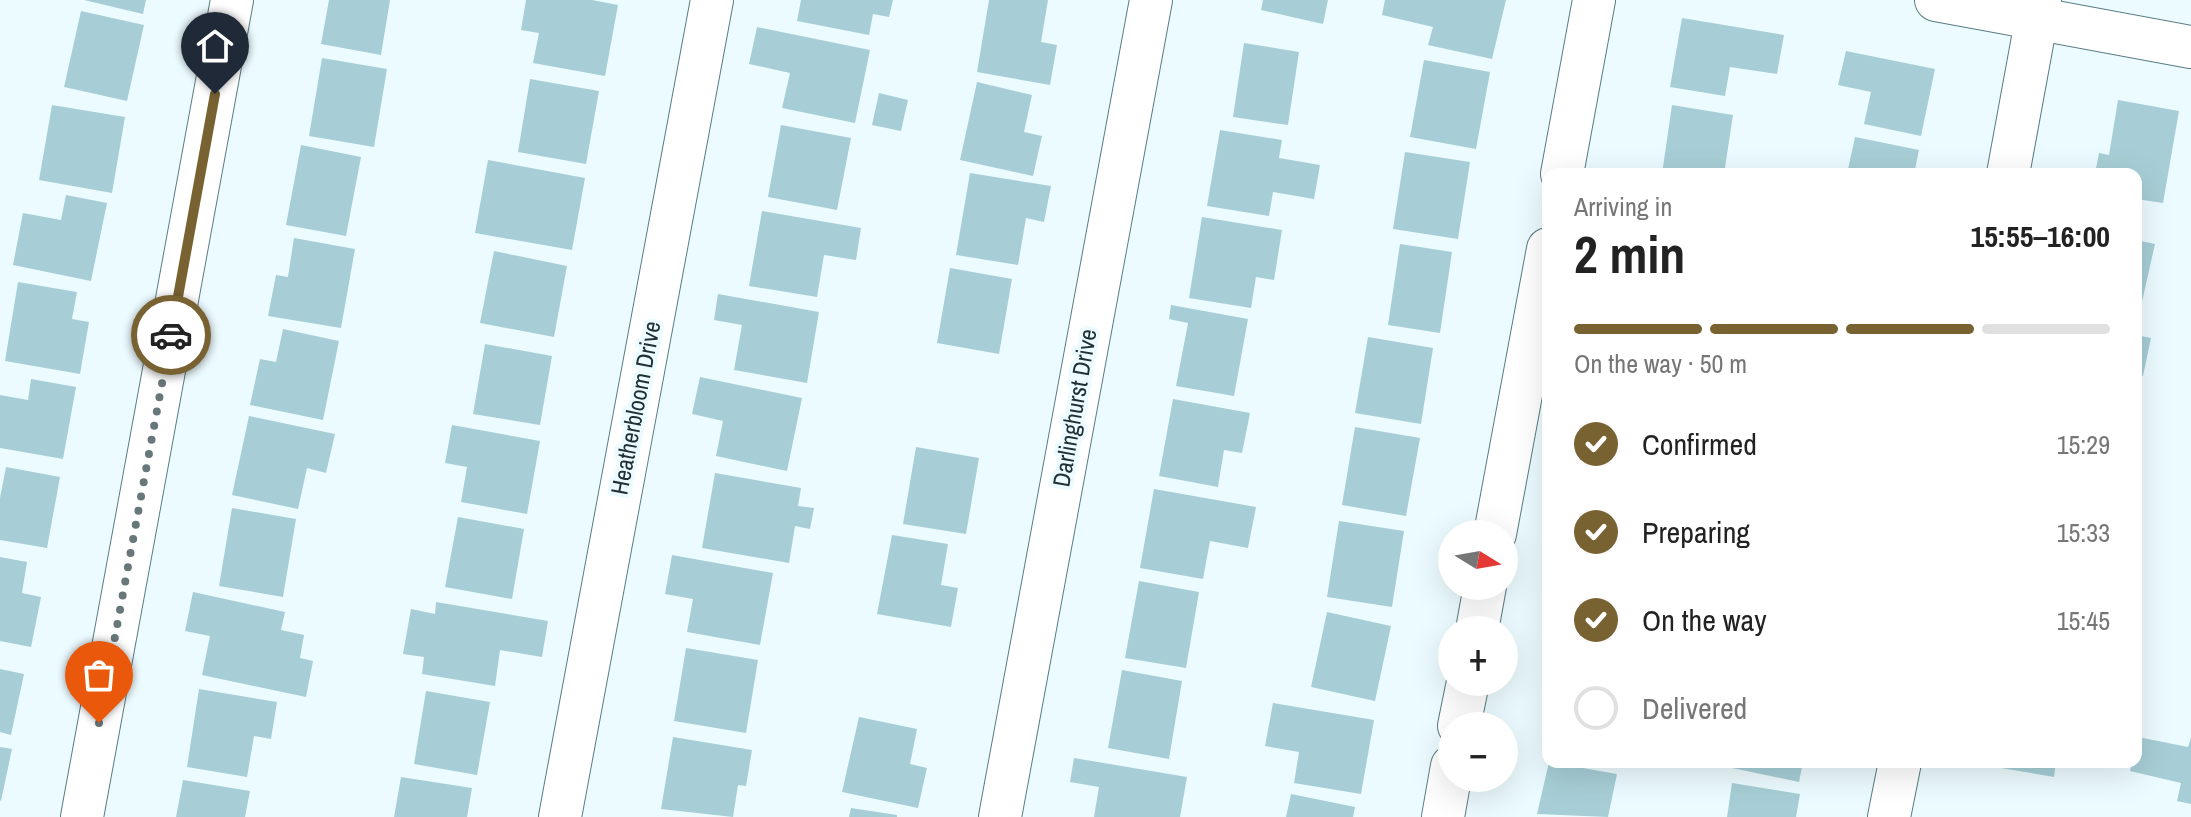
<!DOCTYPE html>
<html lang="en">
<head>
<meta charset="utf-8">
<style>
	body { margin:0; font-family:"Archivo Narrow",sans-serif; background:#f2f2f2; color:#222; height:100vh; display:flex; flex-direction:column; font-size:30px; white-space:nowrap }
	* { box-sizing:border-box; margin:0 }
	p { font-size:26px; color:#767676 }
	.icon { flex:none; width:44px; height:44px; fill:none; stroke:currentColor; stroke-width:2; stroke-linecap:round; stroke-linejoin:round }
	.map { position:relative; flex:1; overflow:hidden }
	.details { position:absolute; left:1542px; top:168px; width:600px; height:600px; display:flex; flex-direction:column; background:#fff; border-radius:16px; box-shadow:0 8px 32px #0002 }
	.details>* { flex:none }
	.needle { width:52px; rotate:101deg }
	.controls { position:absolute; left:1438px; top:520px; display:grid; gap:16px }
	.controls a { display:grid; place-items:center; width:80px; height:80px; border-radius:50%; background:#fff; box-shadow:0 8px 32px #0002; font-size:40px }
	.pin { position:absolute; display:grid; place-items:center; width:68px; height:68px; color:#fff; margin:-82px -34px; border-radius:50% 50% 50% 0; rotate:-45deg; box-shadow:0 0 8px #0007 }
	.pin .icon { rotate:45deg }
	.courier { position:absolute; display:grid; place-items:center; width:80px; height:80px; margin:-40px; border:6px solid #796232; border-radius:50%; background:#fff; color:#222; box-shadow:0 2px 10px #0007 }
	.overview em { font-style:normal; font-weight:700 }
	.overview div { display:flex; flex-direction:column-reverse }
	.overview { display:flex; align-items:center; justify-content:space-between; height:136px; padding:0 32px }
	h1 { font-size:52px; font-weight:700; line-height:60px }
	.bar { display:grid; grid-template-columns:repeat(4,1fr); gap:12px 8px; align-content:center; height:96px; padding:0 32px }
	.bar i { height:10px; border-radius:6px; background:#e0e0e0 }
	.bar .current { background:#796232 }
	.bar p { grid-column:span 4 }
	ol { padding:0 32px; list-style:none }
	li { display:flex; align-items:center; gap:24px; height:88px }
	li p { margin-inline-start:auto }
	li .icon { padding:8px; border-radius:50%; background:#796232; color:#fff; stroke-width:4 }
	li:last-child { color:#767676 }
	li i { width:44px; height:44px; border:4px solid #e0e0e0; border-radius:50% }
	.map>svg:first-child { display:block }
</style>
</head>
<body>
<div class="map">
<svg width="2191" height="817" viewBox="0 0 2191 817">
	<rect width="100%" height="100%" fill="#ecfbff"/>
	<path fill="#a7ced6" d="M84,0H146L143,14Z
		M329,0H390L381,55L321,44Z
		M526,0H592L618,5L605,76L533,63L539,33L521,30Z
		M801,0H893L889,17L873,14L869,35L797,21Z
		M989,0H1048L1041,42L1057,45L1050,85L977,72Z
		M1263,0H1328L1323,24L1261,10Z
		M1385,0H1506L1492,59L1428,45L1433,27L1382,15Z
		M81,11L144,25L127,101L64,87Z
		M1682,18L1784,35L1777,74L1730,67L1725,96L1670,87Z
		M757,27L870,50L855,123L782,108L790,73L749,64Z
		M1244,43L1299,52L1288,125L1233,117Z
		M1846,51L1935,69L1921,136L1864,124L1871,92L1838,85Z
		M322,58L387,69L374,147L309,136Z
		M1424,60L1490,72L1476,149L1410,137Z
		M530,79L599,91L586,164L518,152Z
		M977,82L1032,95L1024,132L1042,136L1033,176L960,160Z
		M879,93L908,100L901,131L872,125Z
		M2118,100L2179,111L2163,203L2136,199V174H2095L2099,153L2109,155Z
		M52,105L125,117L112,193L39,180Z
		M1672,105L1733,115L1724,174H1662Z
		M781,125L851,138L837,210L768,197Z
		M1220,130L1282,140L1279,158L1320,165L1314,199L1273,192L1269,216L1207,206Z
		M1855,137L1919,150L1914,174H1847Z
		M301,145L361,157L346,236L286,225Z
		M1405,152L1470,162L1458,239L1393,229Z
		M488,160L585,178L572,250L475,233Z
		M970,173L1051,186L1044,222L1026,218L1018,265L956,255Z
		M66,195L107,203L91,281L13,265L23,213L61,220Z
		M762,211L861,228L856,260L824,255L817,297L749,286Z
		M1202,217L1282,230L1274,280L1256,277L1251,308L1189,298Z
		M294,238L355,249L341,328L268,316L276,275L288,277Z
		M2136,240L2155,244L2137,324H2136Z
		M1400,244L1452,252L1440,333L1388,325Z
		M494,251L567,266L554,337L480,323Z
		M950,268L1012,279L999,354L937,343Z
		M18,282L77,292L72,319L89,322L80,374L5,361Z
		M718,294L819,312L807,383L734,370L742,325L714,320Z
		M1171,305L1248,319L1234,396L1176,386L1188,323L1169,319Z
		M283,329L339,341L323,420L250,405L260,359L276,362Z
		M2136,335L2151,338L2143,376L2136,374Z
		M1368,337L1433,348L1421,424L1355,413Z
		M485,344L552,356L540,425L473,414Z
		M700,377L802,398L787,471L716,456L723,421L692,414Z
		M31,379L76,387L63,459L0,448V395L28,400Z
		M1173,399L1250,413L1242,453L1224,450L1218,487L1159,476Z
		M249,416L335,434L326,473L307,468L298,509L232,495Z
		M452,425L540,441L527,514L461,502L467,467L445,463Z
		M1355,427L1420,438L1406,516L1342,505Z
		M916,447L979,458L966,534L903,524Z
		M6,467L60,477L47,548L0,540V498Z
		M715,473L801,488L798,506L814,508L810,529L795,526L789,563L702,548Z
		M1154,489L1256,507L1248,548L1210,541L1203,579L1140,568Z
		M232,508L296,519L283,597L219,586Z
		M458,517L524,529L512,599L445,587Z
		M1339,521L1404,531L1392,607L1327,597Z
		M892,535L948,544L941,585L958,588L951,627L877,614Z
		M672,555L773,573L760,645L687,632L693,599L665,594Z
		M0,557L27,562L22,593L41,597L31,647L0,641Z
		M1139,581L1199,592L1186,668L1125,658Z
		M193,592L285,612L281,630L304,635L300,658L313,661L306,697L202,675L210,636L185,631Z
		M436,602L548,621L542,657L500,650L495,686L422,674L424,657L403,654L411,609L435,614Z
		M1327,612L1391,626L1375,701L1311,687Z
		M686,648L758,660L746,733L674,721Z
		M0,669L24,674L11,735L0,732Z
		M1122,670L1182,681L1169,759L1108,748Z
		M199,689L277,702L271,739L254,736L247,777L187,767Z
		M426,691L490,702L477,775L414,764Z
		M1273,703L1374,720L1361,794L1294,783L1299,752L1265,746Z
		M859,717L917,729L910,764L927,768L918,808L842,792Z
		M673,737L752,750L746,786L738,785L733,817L661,809Z
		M2138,737L2188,747L2191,738V804L2177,801L2181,783L2130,771L2132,762H2136Z
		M0,747L12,749L1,801L0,800Z
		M1074,758L1187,777L1180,817H1094L1099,787L1070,782Z
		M1549,762L1617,774L1608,817L1537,814Z
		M1733,762H1803L1799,782L1732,768Z
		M1990,762H2056L2054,777L1989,766Z
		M401,777L472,788L467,817H394Z
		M183,780L250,791L245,817H176Z
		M1732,783L1800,794L1796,817H1727Z
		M1291,794L1355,807L1353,817H1286Z
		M851,808L897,815V817H849Z"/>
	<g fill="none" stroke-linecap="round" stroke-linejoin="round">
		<defs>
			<path id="minor" d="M1936,0L2191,47
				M1562,174L1594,0
				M2008,174L2040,0
				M1495,534L1548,249
				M1477,630L1485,586
				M1459,726L1468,682
				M82,817L232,0
				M560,817L712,0
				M1000,817L1151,0
				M1443,817L1452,766
				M1889,817L1900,762"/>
		</defs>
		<use href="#minor" stroke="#587c83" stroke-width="44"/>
		<use href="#minor" stroke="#fff" stroke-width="42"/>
	</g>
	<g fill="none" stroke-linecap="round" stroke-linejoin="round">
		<path stroke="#67777a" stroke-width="8" stroke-dasharray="0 14.4" d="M99,723L171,335"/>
		<path stroke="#796232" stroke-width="10" d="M171,335L215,94"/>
	</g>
	<g text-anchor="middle" stroke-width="8" stroke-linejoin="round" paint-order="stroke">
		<g font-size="24" fill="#203033" stroke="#ecfbff">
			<text transform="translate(636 408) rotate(-79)" y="8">Heatherbloom Drive</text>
			<text transform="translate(1075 408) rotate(-80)" y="8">Darlinghurst Drive</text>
		</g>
	</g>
</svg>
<div class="controls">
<a><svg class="needle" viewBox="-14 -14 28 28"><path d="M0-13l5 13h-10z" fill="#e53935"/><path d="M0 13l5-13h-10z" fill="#767676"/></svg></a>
<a>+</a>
<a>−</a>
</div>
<div class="pin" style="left:99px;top:723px;background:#ea580c"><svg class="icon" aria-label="bag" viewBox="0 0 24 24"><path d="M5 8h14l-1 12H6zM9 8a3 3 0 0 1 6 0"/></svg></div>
<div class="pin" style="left:215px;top:94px;background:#1f2937"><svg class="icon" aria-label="home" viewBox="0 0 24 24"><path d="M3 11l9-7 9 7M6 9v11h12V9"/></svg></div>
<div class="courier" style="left:171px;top:335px"><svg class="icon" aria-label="car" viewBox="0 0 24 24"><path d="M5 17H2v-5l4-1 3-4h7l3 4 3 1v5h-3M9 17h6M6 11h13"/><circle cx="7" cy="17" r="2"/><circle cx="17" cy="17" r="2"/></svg></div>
<section class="details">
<div class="overview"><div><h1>2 min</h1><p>Arriving in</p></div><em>15:55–16:00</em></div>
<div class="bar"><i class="current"></i><i class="current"></i><i class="current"></i><i></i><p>On the way · 50 m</p></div>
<ol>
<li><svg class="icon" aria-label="check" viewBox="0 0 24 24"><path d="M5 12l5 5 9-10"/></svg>Confirmed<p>15:29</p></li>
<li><svg class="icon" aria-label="check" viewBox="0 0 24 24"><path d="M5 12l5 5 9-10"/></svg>Preparing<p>15:33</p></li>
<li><svg class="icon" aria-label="check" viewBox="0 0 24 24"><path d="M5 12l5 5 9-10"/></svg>On the way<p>15:45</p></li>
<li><i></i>Delivered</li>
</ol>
</section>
</div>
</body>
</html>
